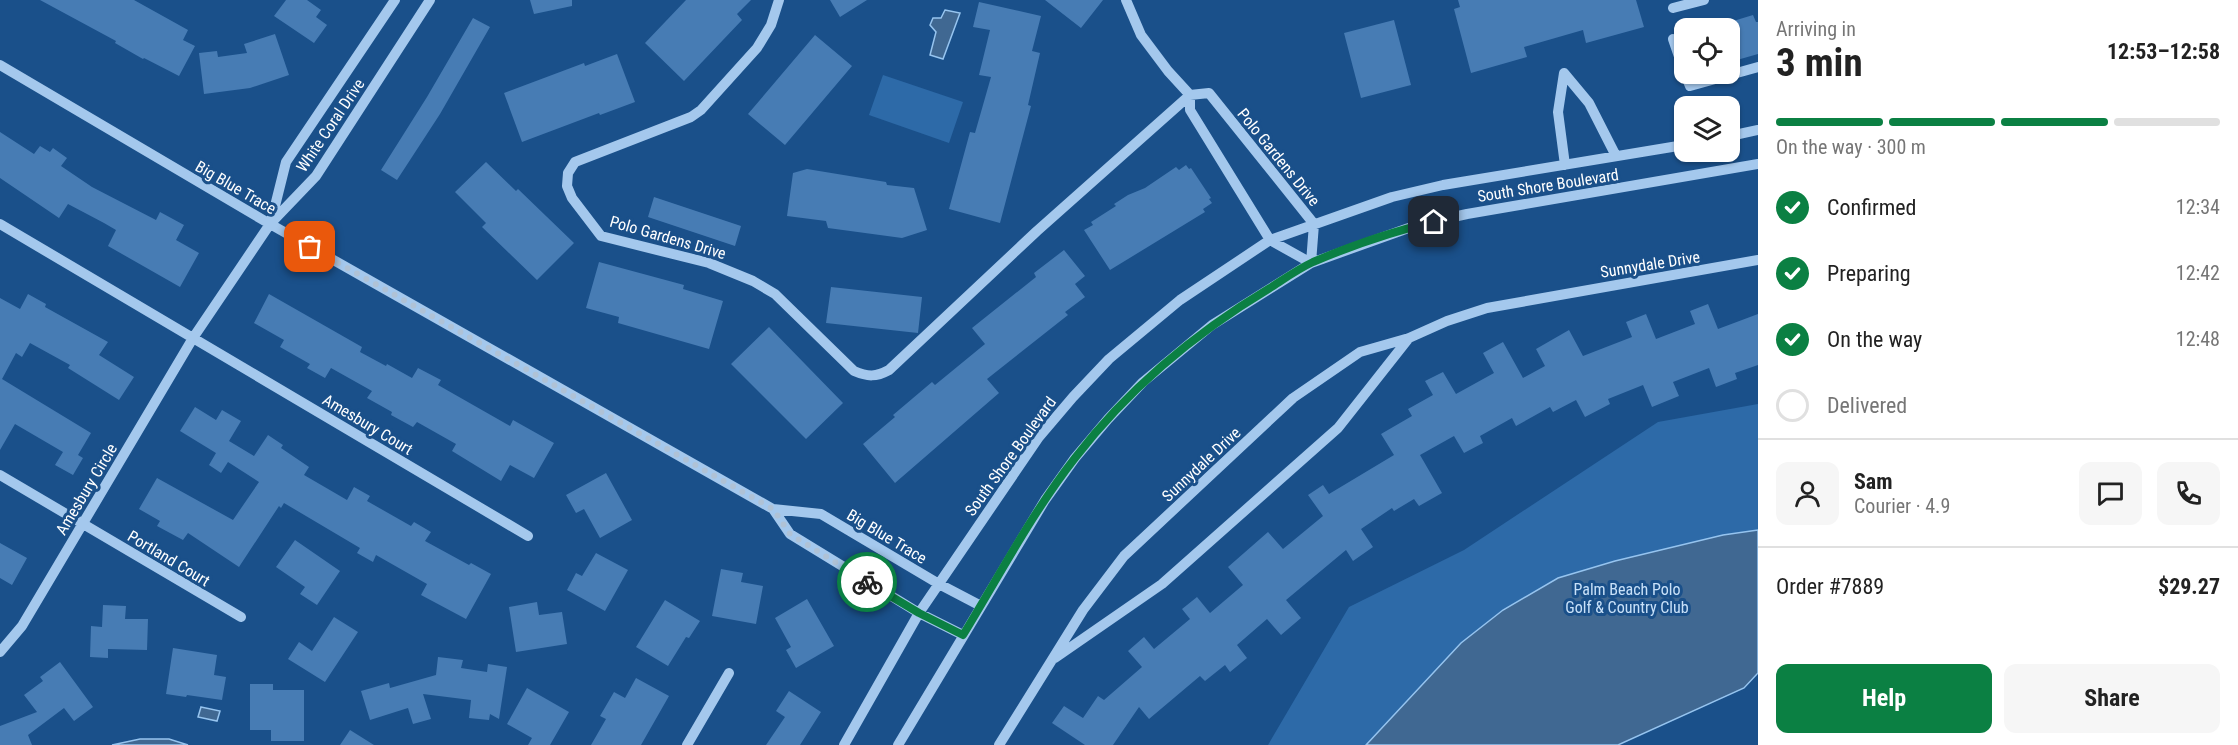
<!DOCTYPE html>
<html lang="en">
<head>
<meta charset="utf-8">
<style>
	body { margin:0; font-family:"Roboto Condensed",sans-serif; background:#f6f6f6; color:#222; height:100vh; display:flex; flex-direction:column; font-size:22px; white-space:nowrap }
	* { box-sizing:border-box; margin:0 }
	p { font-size:20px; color:#767676 }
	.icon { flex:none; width:33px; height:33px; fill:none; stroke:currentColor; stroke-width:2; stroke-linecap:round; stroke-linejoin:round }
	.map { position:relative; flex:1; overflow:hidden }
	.details { display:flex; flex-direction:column; background:#fff; width:480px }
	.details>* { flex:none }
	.fabs { position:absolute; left:1674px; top:18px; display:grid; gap:12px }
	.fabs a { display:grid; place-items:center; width:66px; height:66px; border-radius:12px; background:#fff; box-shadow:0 2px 4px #0004; font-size:30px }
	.pin { position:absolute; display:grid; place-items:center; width:51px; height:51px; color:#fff; margin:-26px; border-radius:12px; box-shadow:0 3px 9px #0006 }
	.courier { position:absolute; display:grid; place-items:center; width:60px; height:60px; margin:-30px; border:4px solid #0b8043; border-radius:50%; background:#fff; color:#222; box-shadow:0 2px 8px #0007 }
	.headline em { font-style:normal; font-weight:700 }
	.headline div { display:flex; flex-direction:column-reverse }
	.headline { display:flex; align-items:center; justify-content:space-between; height:102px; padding:0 18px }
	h1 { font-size:39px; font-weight:700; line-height:45px }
	.bar { display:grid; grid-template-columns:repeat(4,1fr); gap:9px 6px; align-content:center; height:72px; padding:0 18px }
	.bar i { height:8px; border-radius:4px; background:#e0e0e0 }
	.bar .selected { background:#0b8043 }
	.bar p { grid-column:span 4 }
	.line { display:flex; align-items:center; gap:15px; padding:0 18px; border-top:2px solid #e0e0e0 }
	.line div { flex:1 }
	.round { display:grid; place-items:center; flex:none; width:63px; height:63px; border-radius:12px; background:#f6f6f6 }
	ol { padding:0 18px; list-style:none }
	li { display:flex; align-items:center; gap:18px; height:66px }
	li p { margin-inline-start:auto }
	li .icon { padding:6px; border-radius:50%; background:#0b8043; color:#fff; stroke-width:4 }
	li:last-child { color:#767676 }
	li i { width:33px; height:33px; border:3px solid #e0e0e0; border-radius:50% }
	.cta { display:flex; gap:12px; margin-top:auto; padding:12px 18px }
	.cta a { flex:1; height:69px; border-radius:12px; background:#0b8043; color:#fff; font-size:24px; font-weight:700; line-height:69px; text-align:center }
	.cta a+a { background:#f6f6f6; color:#222 }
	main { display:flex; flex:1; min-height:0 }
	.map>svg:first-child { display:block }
</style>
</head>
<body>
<main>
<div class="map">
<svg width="1758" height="745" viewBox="0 0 1758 745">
	<rect width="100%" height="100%" fill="#1a508a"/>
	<path fill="#2d6aa8" d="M883,75L963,102L949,143L869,115Z
		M1758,404V673L1744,688L1618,745H1268L1349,607L1464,550L1658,422Z"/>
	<path fill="#406892" stroke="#96c4ef" stroke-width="1.5" d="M945,10L960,13L943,59L930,55L936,32L930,25L933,18H941Z
		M1758,530V673L1744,688L1618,745H1366L1461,643L1503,610L1558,578L1615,561L1723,535Z
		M201,707L220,711L217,721L198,717Z
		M140,739H169L188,745H112Z"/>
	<path fill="#477cb4" d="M40,0H134L188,30L183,40L195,46L179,76L144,58L143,59L115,43L116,41Z
		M286,0H307L321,10L316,17L327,25L314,43L274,16Z
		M530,0H572V6L534,14Z
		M686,0H751L737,14L742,20L684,81L645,43Z
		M830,0H867L840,17Z
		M1045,0H1103L1081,28Z
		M1458,0H1636L1644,27L1586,43L1583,30L1524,47L1527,57L1471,73L1454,9L1460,7Z
		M979,2L1041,16L1032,51L1040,53L1028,105L1031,106L1000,223L949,209L970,132L975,133L991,77L979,75L990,30L973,27Z
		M1753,15L1756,22H1758V54L1730,62V22Z
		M473,18L490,27L440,114L397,180L381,170L427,97Z
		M1394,20L1411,85L1361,98L1344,33Z
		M275,34L289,75L250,88L204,94L199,53L217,51L218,57L247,53L244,44Z
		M815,35L852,66L785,145L748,114Z
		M617,54L635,102L600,115L599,113L522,142L504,93L584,63L585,66Z
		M0,132L34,154L40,146L50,152L53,148L67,158L61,166L92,187L156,220L160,212L184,225L176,240L199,253L180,287L108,246L116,230L104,223L68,204L59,218L0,178Z
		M486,162L516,191L518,189L574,243L537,280L482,227L486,223L455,192Z
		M1186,165L1189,169L1191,168L1211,198L1209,199L1212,203L1203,209L1205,212L1110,270L1084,230L1093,225L1091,222L1116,206L1114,204L1128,195L1145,188L1176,167L1179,170Z
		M807,169L886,182L887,185L914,188L927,230L902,238L828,228L826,221L787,216L793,173Z
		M654,197L741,226L735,246L648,217Z
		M1064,250L1085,276L1075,284L1085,297L1065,312L1068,315L987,379L999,393L895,483L863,444L895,417L893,415L932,382L935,385L985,344L972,328L1036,277L1034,273Z
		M599,262L684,285L683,289L723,301L709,349L618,323L619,317L586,308Z
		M831,287L922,297L918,333L826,323Z
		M28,294L46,304L45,307L108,342L99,355L134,377L119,400L68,368L70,365L30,343L22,357L16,353L2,379L91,433L78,455L83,458L73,475L55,465L63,452L15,424L0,450V298L20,309Z
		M269,294L362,347L360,352L386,366L387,364L412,378L418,368L441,380L438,385L510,426L513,420L554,443L534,478L510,465L501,481L452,451L456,444L417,422L413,427L391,415L392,412L367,398L372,391L331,368L325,378L307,368L310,364L280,347L284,340L254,323Z
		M1708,304L1718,329L1758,314V365L1735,373L1737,379L1716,387L1709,368L1673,382L1679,396L1652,407L1643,385L1608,399L1610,404L1585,417L1576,400L1553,412L1550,407L1516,426L1512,418L1480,436L1483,443L1464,453L1454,436L1420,455L1442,493L1419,506L1414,499L1394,511L1392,508L1361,529L1373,547L1353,561L1346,550L1286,600L1301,618L1281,635L1267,619L1237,645L1247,658L1230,672L1225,665L1205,681L1200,676L1149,719L1139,707L1113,745H1085L1052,723L1064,706L1083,718L1098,696L1104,700L1142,667L1128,651L1144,637L1154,649L1190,619L1182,609L1197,597L1210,613L1243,585L1228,567L1268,532L1283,549L1323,516L1308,495L1323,485L1329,494L1394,455L1381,434L1412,416L1408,409L1433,395L1425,381L1443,372L1456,394L1494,373L1483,353L1503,342L1523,378L1545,366L1536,349L1569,330L1583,356L1632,337L1626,322L1646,314L1656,339L1695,324L1690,311Z
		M769,327L843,403L806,439L731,364Z
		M195,407L216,420L222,410L241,421L229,441L254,456L268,435L283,445L281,448L309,467L304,475L347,500L354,487L370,496L367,501L411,526L414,522L431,532L425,541L469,565L471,563L491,574L466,619L421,595L427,584L376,555L373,562L357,553L360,548L284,503L281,508L279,506L239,567L188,533L183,540L157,526L160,521L139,509L157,478L233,520L259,482L228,462L221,473L209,465L216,453L180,431Z
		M606,473L632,520L600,538L584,509L576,513L566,495Z
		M295,540L340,571L317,605L300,594L305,587L276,567Z
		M0,543L27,558L12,585L0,578Z
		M596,553L628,570L605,611L567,590L576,573L582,576Z
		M721,569L743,573L741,582L763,586L756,624L712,616Z
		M807,599L834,646L796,668L786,650L791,647L775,618Z
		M665,600L700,621L689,638L686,637L668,666L636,647Z
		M537,602L539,615L562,612L567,644L516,652L509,607Z
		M103,605L126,606L125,619H148L147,650L108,649V658L90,657L91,626L102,627Z
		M334,617L358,632L325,682L288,659L299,642L312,651Z
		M173,648L217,655L214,675L226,677L222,700L187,695L186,697L166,694Z
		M438,657L463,660L461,668L487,672L488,664L507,667L499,719L490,714L489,720L469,718L471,700L423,694L431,719L413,724L408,708L370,720L361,691L389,683L390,688L436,675Z
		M60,662L93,707L74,721L64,708L28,735L32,745H0V726L37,712L24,695L43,681L40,677Z
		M636,678L669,696L641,745H591L606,719L600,716L614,692L625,698Z
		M250,684H273V690H304V741H271V730H250Z
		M527,688L569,712L550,745H528L532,738L507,724Z
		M789,691L821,712L800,745H766L785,717L776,711Z
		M350,730L374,745H340Z"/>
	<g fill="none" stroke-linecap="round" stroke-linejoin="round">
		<path stroke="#a4c8ed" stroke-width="10" d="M779,0L771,25L757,48L701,110L691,117L575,162L568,173L567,186L572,198L601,236L709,263L753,281L775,294L854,371C868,377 876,377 889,370L1037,231L1190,95L1168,71L1141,35L1126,0
			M1673,8L1704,0
			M1673,39L1684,71
			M0,65L270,224L773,509L821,514L939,584L981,606
			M1685,74L1690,86L1758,67
			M1209,93L1314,224L1311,263L1270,240L1190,110V95Z
			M1730,136L1758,130
			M1565,165L1558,112L1564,73L1589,103L1616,156
			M271,222L286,162L395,0
			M0,224L528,536
			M0,475L241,617
			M773,509L790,534L919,613L963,635
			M0,652L22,626L193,338L270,224L316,176L430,0
			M1055,658L1162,584L1338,428L1409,338
			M687,745L729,673
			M844,745L919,613L1039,437L1073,397L1109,359L1180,300L1270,240L1392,197L1443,185L1684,145
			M898,745L1045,500L1075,458L1108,419L1143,382L1212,325L1311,263L1417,225L1467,214L1758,164
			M999,745L1083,610L1124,556L1293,398L1360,352L1409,338L1447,321L1487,308L1758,260"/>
	</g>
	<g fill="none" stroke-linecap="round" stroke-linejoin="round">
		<path stroke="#afc2d6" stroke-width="6" stroke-dasharray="0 10.8" d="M310,247L773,509L790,534L867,582"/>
		<path stroke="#0b8043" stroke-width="8" d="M867,582L919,613L963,635C999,576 1032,513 1075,458C1128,389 1195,333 1270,288C1284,279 1298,269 1313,262C1351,246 1393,231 1434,222"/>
	</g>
	<g text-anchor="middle" stroke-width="6" stroke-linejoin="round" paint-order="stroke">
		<g font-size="16" fill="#fff" stroke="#1a508a">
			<text transform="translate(330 125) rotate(-56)" y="6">White Coral Drive</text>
			<text transform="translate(1279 157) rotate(51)" y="6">Polo Gardens Drive</text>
			<text transform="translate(1548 185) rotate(-9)" y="6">South Shore Boulevard</text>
			<text transform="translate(236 187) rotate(30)" y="6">Big Blue Trace</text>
			<text transform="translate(668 237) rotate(16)" y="6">Polo Gardens Drive</text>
			<text transform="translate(1650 264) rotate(-9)" y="6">Sunnydale Drive</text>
			<text transform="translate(368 424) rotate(31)" y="6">Amesbury Court</text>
			<text transform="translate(1010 456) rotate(-54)" y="6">South Shore Boulevard</text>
			<text transform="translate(1201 464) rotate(-43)" y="6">Sunnydale Drive</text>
			<text transform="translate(86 489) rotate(-59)" y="6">Amesbury Circle</text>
			<text transform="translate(887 536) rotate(31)" y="6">Big Blue Trace</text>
			<text transform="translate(169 558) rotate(31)" y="6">Portland Court</text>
		</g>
		<g font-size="16" fill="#c9e1f9" stroke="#1a508a">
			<text x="1627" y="595">Palm Beach Polo<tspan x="1627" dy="18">Golf &amp; Country Club</tspan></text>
		</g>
	</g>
</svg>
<div class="fabs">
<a><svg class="icon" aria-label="locate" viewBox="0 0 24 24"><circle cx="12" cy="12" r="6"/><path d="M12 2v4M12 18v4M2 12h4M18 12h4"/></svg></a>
<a><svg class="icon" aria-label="layers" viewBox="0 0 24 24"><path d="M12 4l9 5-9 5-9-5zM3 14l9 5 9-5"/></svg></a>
</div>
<div class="pin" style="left:310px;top:247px;background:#ea580c"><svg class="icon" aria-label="bag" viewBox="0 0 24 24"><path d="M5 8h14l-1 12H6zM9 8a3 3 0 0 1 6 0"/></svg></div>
<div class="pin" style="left:1434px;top:222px;background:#1f2937"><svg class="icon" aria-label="home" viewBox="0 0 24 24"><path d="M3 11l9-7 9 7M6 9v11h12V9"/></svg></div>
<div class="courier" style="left:867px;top:582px"><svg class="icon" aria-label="bike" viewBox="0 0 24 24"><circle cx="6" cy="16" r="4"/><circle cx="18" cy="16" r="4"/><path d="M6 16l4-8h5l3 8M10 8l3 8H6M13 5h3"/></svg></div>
</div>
<section class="details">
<div class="headline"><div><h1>3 min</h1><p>Arriving in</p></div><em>12:53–12:58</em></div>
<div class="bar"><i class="selected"></i><i class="selected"></i><i class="selected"></i><i></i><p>On the way · 300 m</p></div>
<ol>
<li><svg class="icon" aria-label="check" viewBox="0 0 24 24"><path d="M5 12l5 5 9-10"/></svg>Confirmed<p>12:34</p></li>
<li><svg class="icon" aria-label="check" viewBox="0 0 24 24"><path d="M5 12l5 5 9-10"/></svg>Preparing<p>12:42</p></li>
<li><svg class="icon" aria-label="check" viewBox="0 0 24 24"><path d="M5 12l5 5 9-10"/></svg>On the way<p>12:48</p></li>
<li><i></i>Delivered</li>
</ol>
<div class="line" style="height:108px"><a class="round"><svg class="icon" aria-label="person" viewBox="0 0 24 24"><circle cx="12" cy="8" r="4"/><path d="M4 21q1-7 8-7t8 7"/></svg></a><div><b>Sam</b><p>Courier · 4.9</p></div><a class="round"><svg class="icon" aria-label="chat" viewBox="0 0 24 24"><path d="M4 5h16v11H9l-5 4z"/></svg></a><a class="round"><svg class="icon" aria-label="phone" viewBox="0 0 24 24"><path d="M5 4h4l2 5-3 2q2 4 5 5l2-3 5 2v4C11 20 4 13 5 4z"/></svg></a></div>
<div class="line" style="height:78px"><div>Order #7889</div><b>$29.27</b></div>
<div class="cta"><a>Help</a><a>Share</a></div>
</section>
</main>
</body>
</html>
